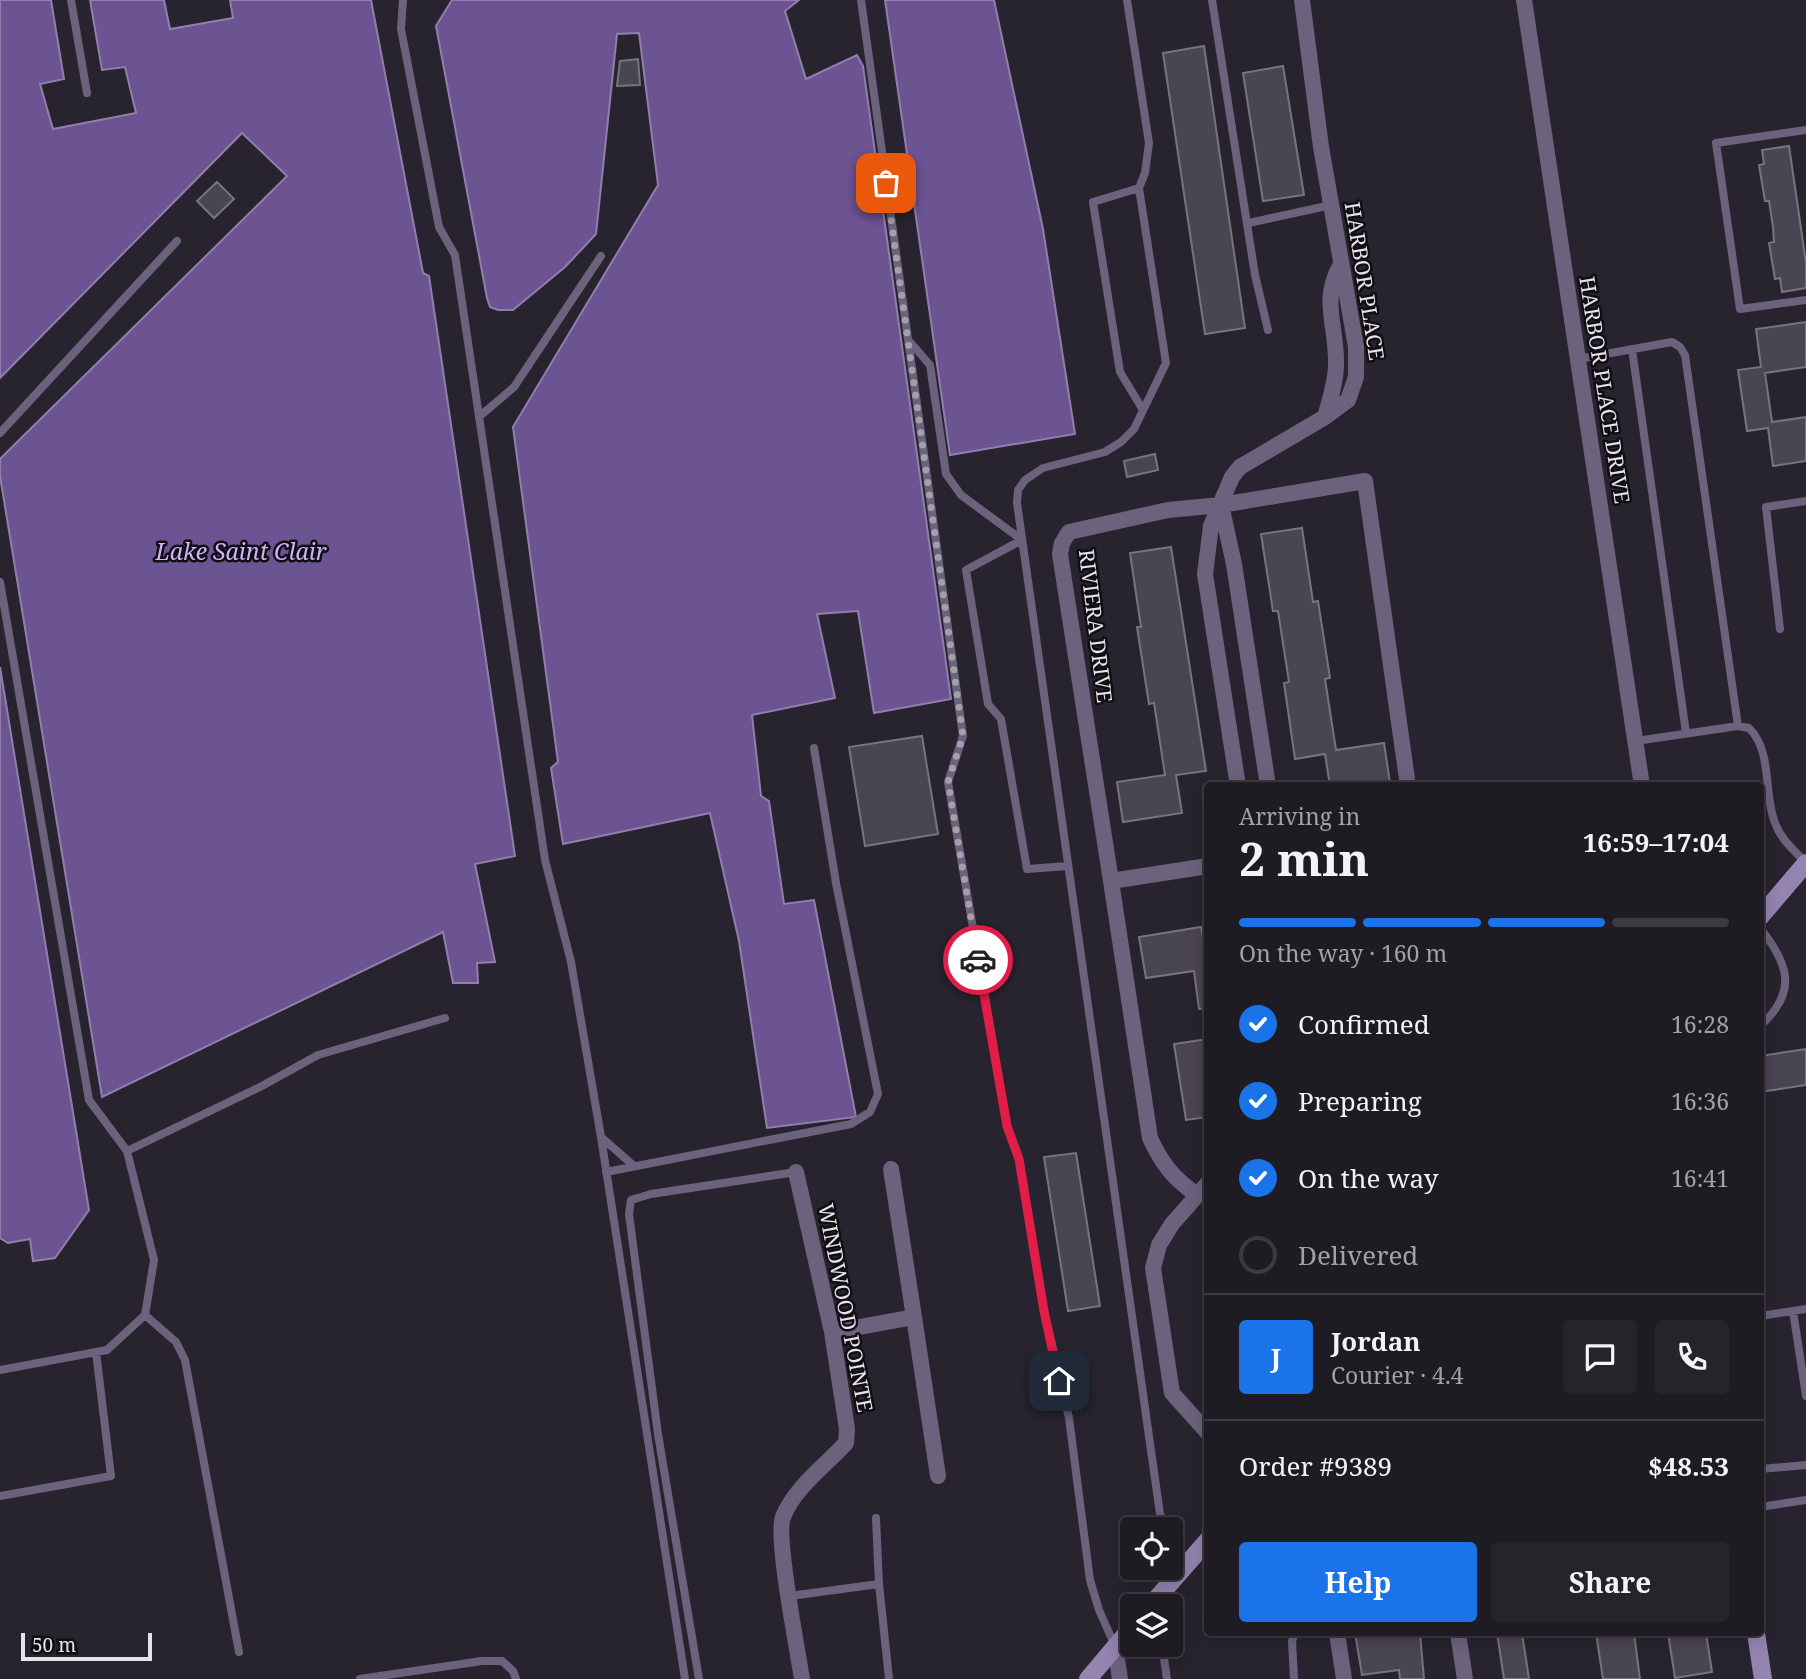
<!DOCTYPE html>
<html lang="en">
<head>
<meta charset="utf-8">
<style>
	body { margin:0; font-family:"Noto Serif",serif; background:#26242b; color:#f1f3f6; height:100vh; display:flex; flex-direction:column; font-size:26px; white-space:nowrap }
	* { box-sizing:border-box; margin:0 }
	p { font-size:23px; color:#a1a1a6 }
	.icon { flex:none; width:38px; height:38px; fill:none; stroke:currentColor; stroke-width:2; stroke-linecap:round; stroke-linejoin:round }
	.map { position:relative; flex:1; overflow:hidden }
	.details { position:absolute; left:1204px; top:782px; width:560px; height:854px; display:flex; flex-direction:column; background:#1e1b23; border-radius:7px; box-shadow:0 4px 18px #0003,0 0 0 2px #3c3941 }
	.details>* { flex:none }
	.fabs { position:absolute; left:1120px; top:1517px; display:grid; gap:14px }
	.fabs a { display:grid; place-items:center; width:63px; height:63px; border-radius:7px; background:#1e1b23; box-shadow:0 4px 18px #0003,0 0 0 2px #3c3941; font-size:35px }
	.scale { position:absolute; left:21px; bottom:18px; width:131px; box-sizing:border-box; padding-left:7px; border:4px solid #e6e3eb; border-top:0; font-size:19px; line-height:24px; white-space:nowrap; color:#e6e3eb; -webkit-text-stroke:5px #100e13; paint-order:stroke }
	.pin { position:absolute; display:grid; place-items:center; width:60px; height:60px; color:#fff; margin:-30px; border-radius:14px; box-shadow:0 4px 10px #0006 }
	.courier { position:absolute; display:grid; place-items:center; width:70px; height:70px; margin:-35px; border:5px solid #e11d48; border-radius:50%; background:#fff; color:#222; box-shadow:0 2px 9px #0007 }
	.overview em { font-style:normal; font-weight:700 }
	.overview div { display:flex; flex-direction:column-reverse }
	.overview { display:flex; align-items:center; justify-content:space-between; height:119px; padding:0 35px }
	h1 { font-size:46px; font-weight:700; line-height:52px }
	.bar { display:grid; grid-template-columns:repeat(4,1fr); gap:10px 7px; align-content:center; height:84px; padding:0 35px }
	.bar i { height:9px; border-radius:5px; background:#3c3941 }
	.bar .on { background:#1a73e8 }
	.bar p { grid-column:span 4 }
	.line { display:flex; align-items:center; gap:18px; padding:0 35px; border-top:2px solid #3c3941 }
	.line div { flex:1 }
	.round { display:grid; place-items:center; flex:none; width:74px; height:74px; border-radius:7px; background:#26242b }
	ol { padding:0 35px; list-style:none }
	li { display:flex; align-items:center; gap:21px; height:77px }
	li p { margin-inline-start:auto }
	li .icon { padding:7px; border-radius:50%; background:#1a73e8; color:#fff; stroke-width:4 }
	li:last-child { color:#a1a1a6 }
	li i { width:38px; height:38px; border:4px solid #3c3941; border-radius:50% }
	.action { display:flex; gap:14px; margin-top:auto; padding:14px 35px }
	.action a { flex:1; height:80px; border-radius:7px; background:#1a73e8; color:#fff; font-size:28px; font-weight:700; line-height:80px; text-align:center }
	.action a+a { background:#26242b; color:#f1f3f6 }
	.map>svg:first-child { display:block }
</style>
</head>
<body>
<div class="map">
<svg width="1806" height="1679" viewBox="0 0 1806 1679">
	<rect width="100%" height="100%" fill="#28242f"/>
	<path fill="#6c5392" stroke="#917ead" stroke-width="2" d="M0,0H51L64,79L40,84L53,129L136,113L125,67L102,70L90,0H164L170,29L233,18L230,0H371L423,273L429,276L515,856L475,864L495,962L477,963L478,983H453L443,932L102,1097L0,476V459L287,176L242,133L0,378Z
		M452,0H799L785,11L806,79L857,55L863,66L951,699L874,713L858,611L817,614L835,698L752,715L761,796L769,801L784,904L814,900L856,1117L767,1128L739,941L710,813L563,844L551,768L558,762L513,427L658,185L639,33L617,34L596,234L565,267L513,310H498L490,307L487,298L436,26Z
		M885,0H994L1043,229L1075,434L950,455Z
		M0,667L89,1210L55,1258L33,1261L30,1239L8,1243L0,1238Z"/>
	<path fill="#4a4552" stroke="#777380" stroke-width="2" d="M1204,46L1245,328L1205,334L1163,53Z
		M638,59L640,85L617,86L620,61Z
		M1283,66L1304,195L1263,201L1243,73Z
		M1789,146L1806,263V288L1782,292L1780,278L1775,279L1769,243L1774,242L1773,227L1769,201H1765L1759,165L1764,164L1762,150Z
		M217,182L234,199L214,218L197,201Z
		M1806,322V367L1765,373L1772,422L1806,417V461L1773,466L1768,428L1747,431L1738,370L1761,367L1756,329Z
		M1155,454L1158,470L1127,477L1124,461Z
		M1302,528L1313,602L1318,601L1330,678L1325,679L1336,750L1384,743L1390,783L1371,786H1330L1325,754L1295,759L1284,683L1289,682L1278,611H1273L1261,534Z
		M1171,547L1206,771L1176,775L1182,813L1123,822L1117,782L1165,775L1154,703L1149,704L1137,627H1141L1130,553Z
		M922,736L938,834L865,846L849,747Z
		M1201,927L1208,968V1008L1199,1009L1194,971L1146,978L1139,937Z
		M1208,1039V1117L1186,1120L1174,1044Z
		M1806,1049V1085L1760,1092V1056Z
		M1076,1153L1100,1306L1068,1311L1044,1157Z
		M1355,1633H1420L1424,1679H1400L1399,1670L1362,1675Z
		M1497,1633H1522L1529,1679H1504Z
		M1596,1633H1634L1640,1679H1603Z
		M1668,1633H1706L1712,1672L1675,1678Z"/>
	<g fill="none" stroke-linecap="round" stroke-linejoin="round">
		<path stroke="#6c627e" stroke-width="8" d="M71,0L87,93
			M403,0L401,29L439,227L455,255L545,860L571,962L601,1137L685,1679
			M861,0L963,736L948,782L1007,1127L1019,1159L1044,1311L1069,1418L1090,1580L1099,1610L1115,1646
			M1127,0L1149,143L1145,173L1139,188L1166,363L1134,429L1121,442L1105,452L1043,468L1025,480L1018,490L1017,503L1160,1514L1167,1530
			M1212,0L1255,275L1268,330
			M1806,130L1716,143L1740,309L1806,300
			M1139,188L1093,202L1120,372L1143,410
			M1249,223L1331,205
			M910,342L930,365L946,474L961,495L1022,540L966,570L988,704L1001,719L1027,869L1068,866
			M1632,349L1686,733
			M1578,359L1672,342L1680,347L1685,355L1738,726
			M480,416L514,387L601,256
			M0,433L177,241
			M0,582L89,1100L127,1151
			M1780,629L1766,507L1806,501
			M1636,741L1738,726L1749,728C1773,752 1763,793 1775,823C1781,840 1794,850 1806,863
			M1760,928C1789,964 1798,992 1760,1026
			M601,1137L634,1166
			M606,1172L851,1124L870,1112L878,1094L836,883L814,748
			M1793,1311L1806,1396
			M145,1315L176,1342L185,1360L239,1652
			M1760,1316L1806,1309
			M0,1370L107,1350L145,1315L154,1260L127,1151L260,1087L318,1055L445,1018
			M1760,1469L1806,1465
			M0,1496L111,1476L96,1352
			M1760,1507L1806,1500
			M876,1518L879,1584
			M1171,1536L1186,1565
			M790,1596L879,1584L889,1679
			M1162,1645L1167,1679
			M360,1679L482,1661H502L513,1671L516,1679
			M699,1679L658,1434L629,1214L631,1200L651,1194L796,1172
			M1294,1679L1292,1641L1295,1633"/>
		<path stroke="#6c627e" stroke-width="16" d="M1524,0L1642,786
			M1325,417C1330,399 1336,382 1336,364C1337,325 1320,301 1341,264
			M1221,505L1234,564L1268,786
			M1238,786L1205,574L1211,526L1232,477L1240,467L1325,417L1348,400L1356,377V347L1321,147L1302,0
			M1208,866L1111,881L1060,554L1062,543L1069,532L1168,510L1221,505L1365,481L1408,786
			M1111,881L1150,1138C1162,1164 1173,1178 1197,1195
			M796,1172L832,1332L847,1429L846,1443C825,1466 795,1487 783,1517C775,1536 798,1652 802,1679
			M1208,1183L1172,1224L1159,1245L1153,1268L1172,1393L1208,1433
			M914,1317L938,1476
			M832,1332L914,1317L891,1169
			M1337,1633L1344,1679
			M1458,1633L1465,1679
			M1115,1646L1120,1679"/>
		<path stroke="#9484b1" stroke-width="18" d="M1760,917L1806,863
			M1150,1606L1208,1540
			M1756,1633L1763,1679
			M1088,1679L1132,1627"/>
	</g>
	<g fill="none" stroke-linecap="round" stroke-linejoin="round">
		<path stroke="#a4a0a9" stroke-width="7" stroke-dasharray="0 12.6" d="M886,183L963,736L948,782L978,960"/>
		<path stroke="#e11d48" stroke-width="9" d="M978,960L1007,1126L1019,1159L1044,1311L1059,1381"/>
	</g>
	<g text-anchor="middle" stroke-width="5" stroke-linejoin="round" paint-order="stroke">
		<g font-size="21" fill="#e6e3eb" stroke="#100e13">
			<text transform="translate(1364 281) rotate(81)" y="7">HARBOR PLACE</text>
			<text transform="translate(1604 390) rotate(81)" y="7">HARBOR PLACE DRIVE</text>
			<text transform="translate(1095 626) rotate(83)" y="7">RIVIERA DRIVE</text>
			<text transform="translate(845 1308) rotate(79)" y="7">WINDWOOD POINTE</text>
		</g>
		<g font-size="23" font-style="italic" fill="#ceb3fc" stroke="#100e13">
			<text x="241" y="560">Lake Saint Clair</text>
		</g>
	</g>
</svg>
<div class="fabs">
<a><svg class="icon" aria-label="locate" viewBox="0 0 24 24"><circle cx="12" cy="12" r="6"/><path d="M12 2v4M12 18v4M2 12h4M18 12h4"/></svg></a>
<a><svg class="icon" aria-label="layers" viewBox="0 0 24 24"><path d="M12 4l9 5-9 5-9-5zM3 14l9 5 9-5"/></svg></a>
</div>
<div class="scale">50 m</div>
<div class="pin" style="left:886px;top:183px;background:#ea580c"><svg class="icon" aria-label="bag" viewBox="0 0 24 24"><path d="M5 8h14l-1 12H6zM9 8a3 3 0 0 1 6 0"/></svg></div>
<div class="pin" style="left:1059px;top:1381px;background:#1f2937"><svg class="icon" aria-label="home" viewBox="0 0 24 24"><path d="M3 11l9-7 9 7M6 9v11h12V9"/></svg></div>
<div class="courier" style="left:978px;top:960px"><svg class="icon" aria-label="car" viewBox="0 0 24 24"><path d="M5 17H2v-5l4-1 3-4h7l3 4 3 1v5h-3M9 17h6M6 11h13"/><circle cx="7" cy="17" r="2"/><circle cx="17" cy="17" r="2"/></svg></div>
<section class="details">
<div class="overview"><div><h1>2 min</h1><p>Arriving in</p></div><em>16:59–17:04</em></div>
<div class="bar"><i class="on"></i><i class="on"></i><i class="on"></i><i></i><p>On the way · 160 m</p></div>
<ol>
<li><svg class="icon" aria-label="check" viewBox="0 0 24 24"><path d="M5 12l5 5 9-10"/></svg>Confirmed<p>16:28</p></li>
<li><svg class="icon" aria-label="check" viewBox="0 0 24 24"><path d="M5 12l5 5 9-10"/></svg>Preparing<p>16:36</p></li>
<li><svg class="icon" aria-label="check" viewBox="0 0 24 24"><path d="M5 12l5 5 9-10"/></svg>On the way<p>16:41</p></li>
<li><i></i>Delivered</li>
</ol>
<div class="line" style="height:126px"><b class="round" style="background:#1a73e8;color:#fff">J</b><div><b>Jordan</b><p>Courier · 4.4</p></div><a class="round"><svg class="icon" aria-label="chat" viewBox="0 0 24 24"><path d="M4 5h16v11H9l-5 4z"/></svg></a><a class="round"><svg class="icon" aria-label="phone" viewBox="0 0 24 24"><path d="M5 4h4l2 5-3 2q2 4 5 5l2-3 5 2v4C11 20 4 13 5 4z"/></svg></a></div>
<div class="line" style="height:91px"><div>Order #9389</div><b>$48.53</b></div>
<div class="action"><a>Help</a><a>Share</a></div>
</section>
</div>
</body>
</html>
